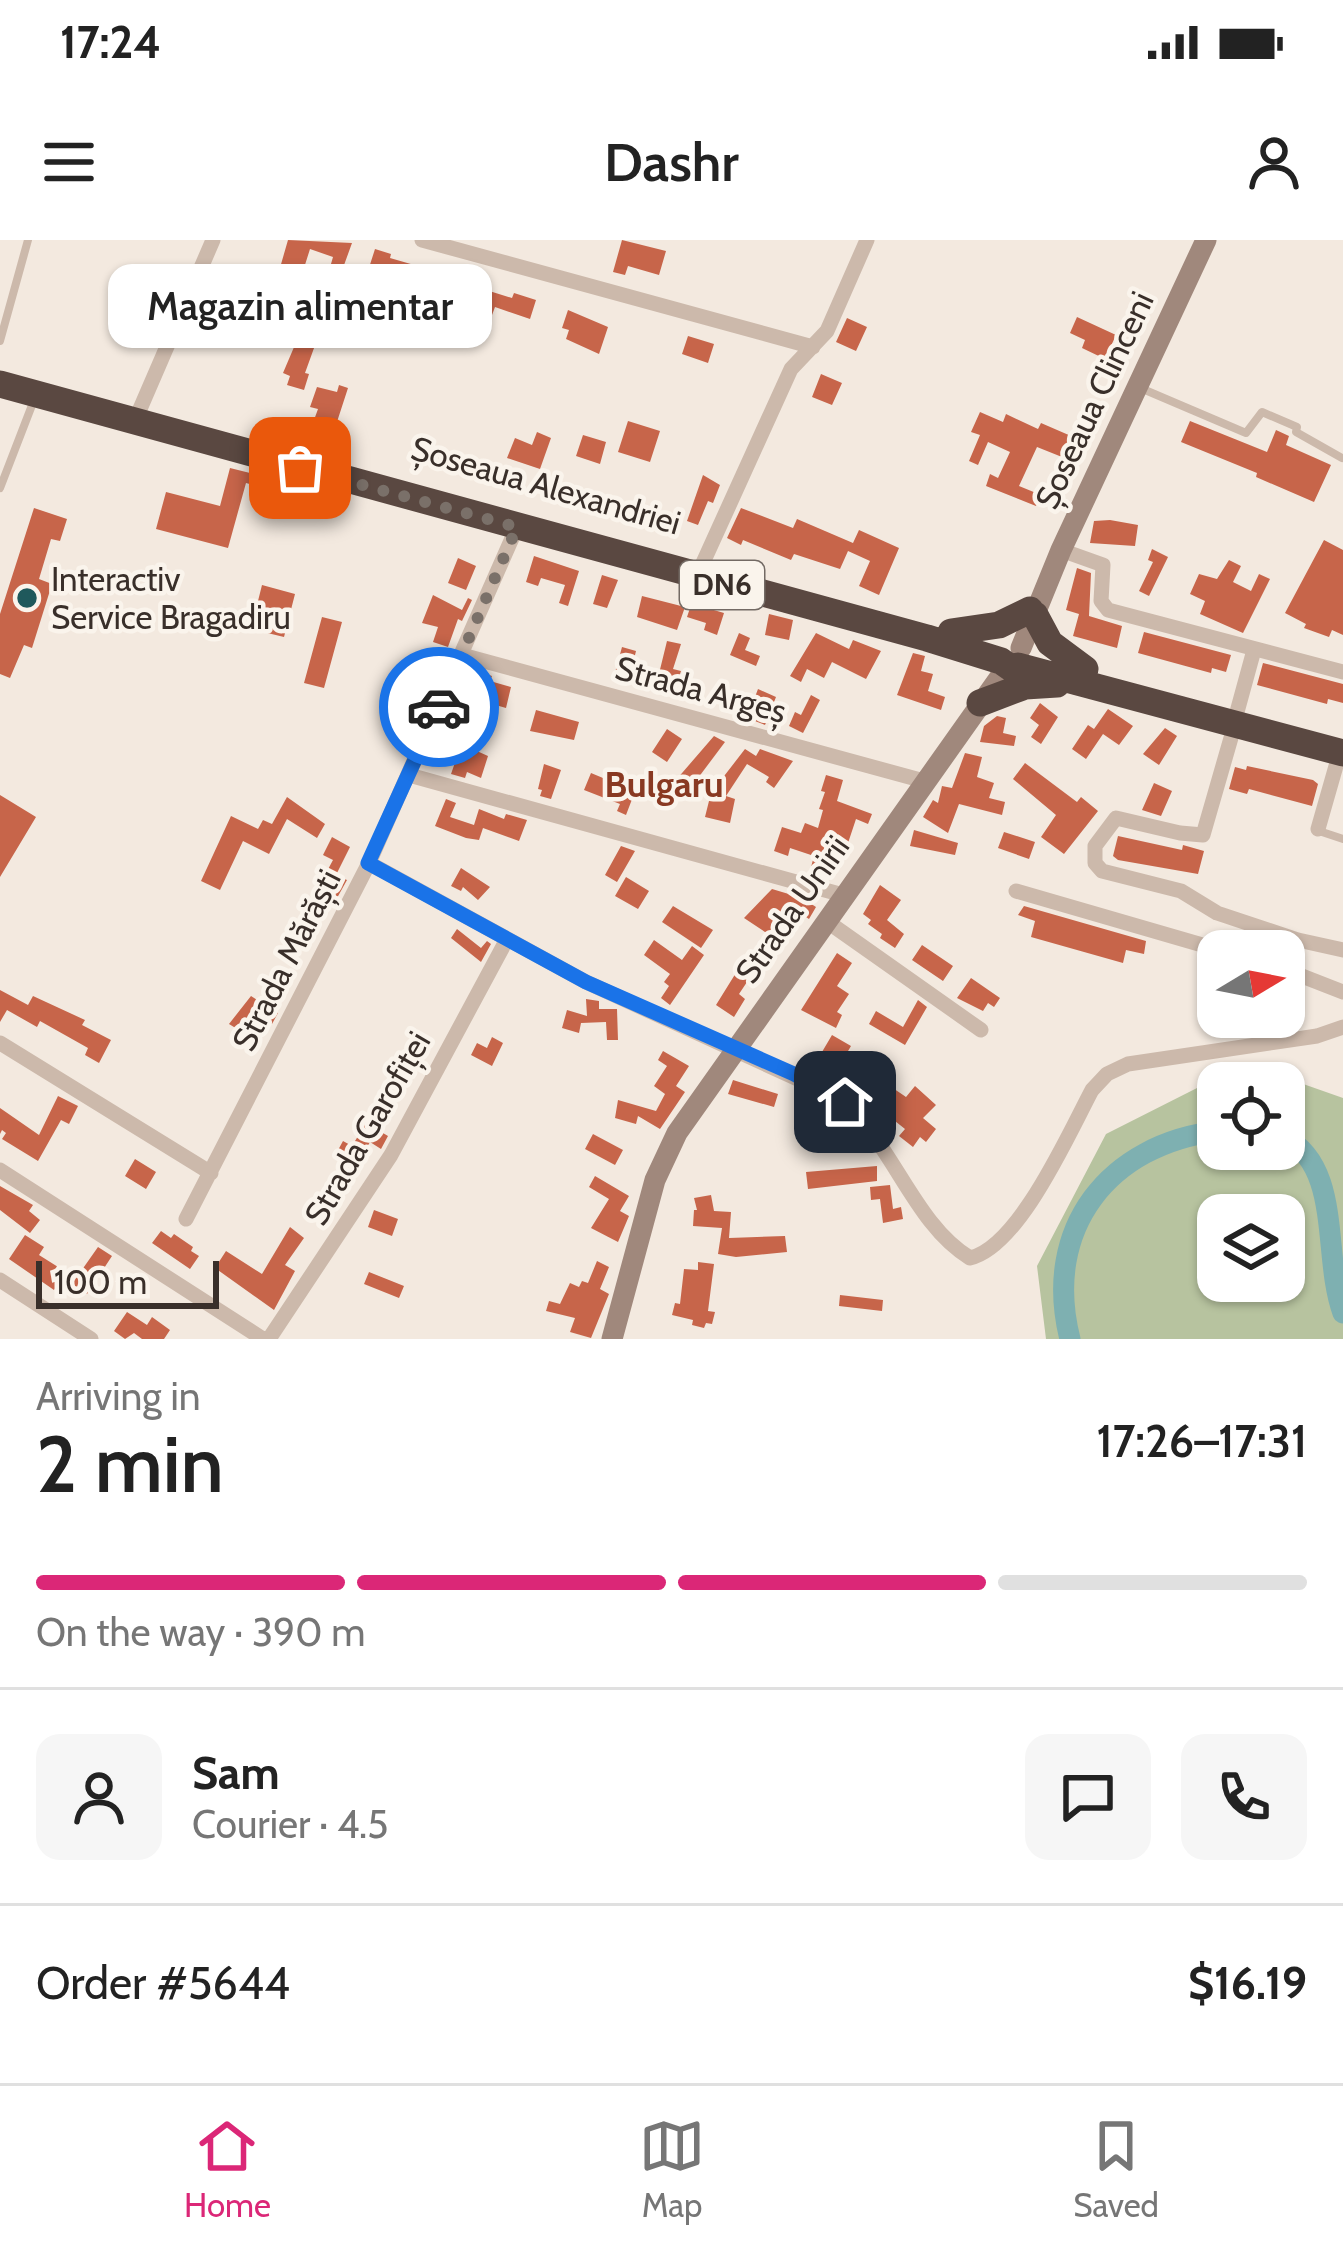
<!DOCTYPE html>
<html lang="en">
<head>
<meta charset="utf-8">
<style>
	body { margin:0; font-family:Cabin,sans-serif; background:#f6f6f6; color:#222; height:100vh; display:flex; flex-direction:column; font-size:45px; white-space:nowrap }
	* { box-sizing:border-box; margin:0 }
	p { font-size:39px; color:#767676 }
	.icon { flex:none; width:66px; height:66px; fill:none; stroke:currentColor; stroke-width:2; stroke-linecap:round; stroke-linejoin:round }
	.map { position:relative; height:1099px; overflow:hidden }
	.drawer { display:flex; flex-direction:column; background:#fff; flex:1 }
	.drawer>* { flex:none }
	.needle { width:78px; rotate:80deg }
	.tools { position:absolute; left:1197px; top:690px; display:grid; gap:24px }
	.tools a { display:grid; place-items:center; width:108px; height:108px; border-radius:24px; background:#fff; box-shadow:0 3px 9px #0004; font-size:60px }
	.scale { position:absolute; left:36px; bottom:30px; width:183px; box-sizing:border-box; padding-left:12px; border:6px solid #392f2a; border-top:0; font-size:33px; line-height:42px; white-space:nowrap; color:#392f2a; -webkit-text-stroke:9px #faf4ec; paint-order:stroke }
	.pin { position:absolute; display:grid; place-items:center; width:102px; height:102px; color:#fff; margin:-51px; border-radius:24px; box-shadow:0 6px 18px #0006 }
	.courier { position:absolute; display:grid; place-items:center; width:120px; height:120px; margin:-60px; border:9px solid #1a73e8; border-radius:50%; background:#fff; color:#222; box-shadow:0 3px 15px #0007 }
	.bubble { position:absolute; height:84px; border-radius:24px; background:#fff; box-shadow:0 3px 9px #0004; font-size:39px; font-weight:600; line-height:84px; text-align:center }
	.summary em { font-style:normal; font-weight:600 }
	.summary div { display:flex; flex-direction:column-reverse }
	.summary { display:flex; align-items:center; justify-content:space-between; height:204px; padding:0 36px }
	h1 { font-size:78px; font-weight:600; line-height:90px }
	.bar { display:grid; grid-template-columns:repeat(4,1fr); gap:18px 12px; align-content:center; height:144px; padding:0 36px }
	.bar i { height:15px; border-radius:9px; background:#e0e0e0 }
	.bar .current { background:#db2777 }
	.bar p { grid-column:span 4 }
	.line { display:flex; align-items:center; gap:30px; padding:0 36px; border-top:3px solid #e0e0e0 }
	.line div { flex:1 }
	.round { display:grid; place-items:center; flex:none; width:126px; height:126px; border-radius:24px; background:#f6f6f6 }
	.status { display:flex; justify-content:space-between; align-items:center; height:84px; padding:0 60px; background:#fff; direction:ltr }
	.status svg { height:33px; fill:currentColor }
	header { display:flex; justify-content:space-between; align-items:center; height:156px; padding:0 36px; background:#fff; font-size:54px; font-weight:600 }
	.menu { display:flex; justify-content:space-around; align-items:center; height:168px; border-top:3px solid #e0e0e0; background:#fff; font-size:33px; color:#767676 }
	.menu a { display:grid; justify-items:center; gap:6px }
	.menu .current { color:#db2777 }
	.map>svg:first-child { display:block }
</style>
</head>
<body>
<div class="status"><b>17:24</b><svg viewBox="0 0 49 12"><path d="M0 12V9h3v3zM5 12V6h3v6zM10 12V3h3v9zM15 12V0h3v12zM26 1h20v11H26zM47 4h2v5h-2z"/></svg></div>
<header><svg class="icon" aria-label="menu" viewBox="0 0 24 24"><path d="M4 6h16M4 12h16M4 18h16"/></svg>Dashr<svg class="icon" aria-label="person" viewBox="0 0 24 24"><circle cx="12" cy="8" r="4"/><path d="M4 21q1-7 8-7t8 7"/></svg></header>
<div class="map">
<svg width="1343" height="1099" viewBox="0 0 1343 1099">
	<rect width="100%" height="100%" fill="#f3e9df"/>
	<path fill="#b7c39f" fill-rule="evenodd" d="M1289,839L1343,858V1099H1046L1037,1026L1106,894L1199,847L1218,845V909H1284V843H1245ZM1284,975V1041H1218V975Z"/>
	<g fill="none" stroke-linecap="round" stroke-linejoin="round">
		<path stroke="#7eb0b1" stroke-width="21" d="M1284,897C1343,927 1322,1016 1343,1073
			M1070,1099C1042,988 1109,904 1218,891"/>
	</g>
	<path fill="#c7654a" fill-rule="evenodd" d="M288,0L352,3L305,133L309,134L304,150L287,145L290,136L283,133L300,93L303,94L311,64L273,52ZM310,9L333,17L322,55L298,47Z
		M622,0L666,11L659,35L628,26L625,35L613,32Z
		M375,9L391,14L390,18L428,29L425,36L446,44L448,38L512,58L514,53L536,60L530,79L495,67L492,75L456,63L451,79L444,76L441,84L427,79L436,55L410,46L408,52L381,44L368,76L394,85L389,100L344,83L351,63L357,65Z
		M568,70L608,87L599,114L566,99L569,90L562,88Z
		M1077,77L1116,95L1105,119L1082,108L1085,100L1070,93Z
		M847,78L867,87L856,111L836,102Z
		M688,96L714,104L708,123L682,114Z
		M821,134L842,143L832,165L812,157Z
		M339,145L348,148L335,188L314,180L318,169L310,167L317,147L337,152Z
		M980,172L1003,182L1006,174L1038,189L1041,183L1071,196L1062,217L1037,207L1019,246L1041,255L1036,266L986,246L990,234L998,238L1010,212L988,202L978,225L969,221L980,195L971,192Z
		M628,181L660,191L650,222L618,212Z
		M1190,181L1267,212L1276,190L1289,196L1286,205L1331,225L1314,262L1256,237L1257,233L1181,202Z
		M537,192L551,198L540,229L507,218L515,198L532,205Z
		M583,195L606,202L600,224L576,216Z
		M230,228L314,249L310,261L246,243L228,308L156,289L166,252L220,266Z
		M703,235L720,245L713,263L708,261L698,285L687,281Z
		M34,268L67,279L60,301L51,299L39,339L52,344L32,408L24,405L10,438L0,434V374Z
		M741,268L793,288L797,279L853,303L859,290L899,308L879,355L859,346L870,321L848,311L840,329L794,314L791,320L743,300L741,305L727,298Z
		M1110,280L1138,285L1135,306L1090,303L1094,281Z
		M1324,300L1343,310V395L1332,390L1329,397L1304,388L1306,384L1285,373Z
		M1152,309L1168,317L1149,356L1139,351L1153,322L1148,320Z
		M534,316L579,331L568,366L559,363L565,345L541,338L538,346L526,342Z
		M458,318L476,326L466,350L448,343Z
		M1229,320L1241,326L1233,342L1251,351L1259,334L1270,339L1243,393L1200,374L1205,361L1190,354L1199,334L1217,339Z
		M1077,328L1091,333L1089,376L1122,386L1117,408L1073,396L1079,374L1066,370Z
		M602,335L618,340L607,368L593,364Z
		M262,345L295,354L284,397L251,389Z
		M695,353L710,357L707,368L724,373L717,395L704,390L706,383L687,377Z
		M433,355L462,370L468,358L472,360L462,381L458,379L448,407L433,402L438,387L422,383Z
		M642,356L685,367L677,390L637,377Z
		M769,374L793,380L789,400L765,395Z
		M322,377L342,382L324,448L304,443Z
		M1144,392L1231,415L1226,432L1212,428L1211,433L1138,413Z
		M739,393L750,398L745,410L760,416L756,426L730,415Z
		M816,393L849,409L853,400L881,411L866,439L832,422L824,438L807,429L801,442L790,436Z
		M667,401L681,404L673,429L681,431L675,450L666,447L664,452L655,450Z
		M622,407L636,411L628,444L613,440Z
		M913,413L925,416L921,431L933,434L928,451L945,457L941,470L897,455Z
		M1263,423L1343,444V463L1328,459L1327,464L1257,445Z
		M483,433L492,436L490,441L511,447L506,468L492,464L494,457L477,452Z
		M758,449L776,457L765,485L747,478Z
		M811,455L820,460L803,493L789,486L795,472L801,475Z
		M1040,463L1058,477L1041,504L1031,497L1039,485L1030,478Z
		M1108,469L1133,486L1119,505L1103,494L1086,519L1072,509L1088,485L1094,489Z
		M536,470L579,482L574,500L530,491Z
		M997,476L1006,478L1003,493L1016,496L1014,506L980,502L984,486Z
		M1165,488L1177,496L1159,525L1143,514Z
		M667,489L682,499L667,522L652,512Z
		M439,494L488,516L481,538L467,532L465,538L451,534L458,514L434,506Z
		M714,496L725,502L689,550L676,540Z
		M745,509L756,516L760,509L793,521L774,548L766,542L769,537L747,524L726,556L735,559L730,583L705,577L711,553Z
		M965,513L982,517L977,537L994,543L989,558L1005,562L1002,575L959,564L948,593L923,577L933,560L938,563L942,546L952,548Z
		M1025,523L1077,562L1081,557L1098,571L1064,614L1041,597L1056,575L1013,539Z
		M544,524L561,530L551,559L540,556L542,550L538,549Z
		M1247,526L1313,540L1318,544L1312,566L1249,549L1247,554L1229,549L1235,527L1246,530Z
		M591,533L615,543L617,537L639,541L626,575L617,571L620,564L584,550Z
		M826,535L843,540L837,561L872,574L868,584L856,579L847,606L840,603L831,633L820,630L819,634L810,631L814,616L790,608L788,616L774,611L782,587L801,593L805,583L818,588L823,570L819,569L825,552L821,551Z
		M1154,543L1172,551L1161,576L1142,570Z
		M0,555L36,577L0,637Z
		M287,557L325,584L317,598L287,579L269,614L243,601L220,650L201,641L231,576L258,589L263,580L272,584Z
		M446,559L456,563L450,577L474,585L479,569L504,579L506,574L527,580L519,601L483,588L479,600L466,598L435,586Z
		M914,590L958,603L955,615L910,606Z
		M1004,592L1035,602L1029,619L998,608Z
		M1118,596L1182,610L1183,605L1204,611L1198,634L1118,620L1113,616Z
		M332,597L350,607L336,635L347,640L337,658L318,648L333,620L323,615Z
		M621,606L635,611L617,642L605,635Z
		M461,628L490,647L478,660L463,647L461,651L451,646Z
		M626,637L649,651L638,669L615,656Z
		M880,645L901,660L887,680L904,694L895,708L880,698L882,694L868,684L871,680L863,674Z
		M772,649L802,658L816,667L809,679L791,667L771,696L744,678Z
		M673,666L713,690L701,708L662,682Z
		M1024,666L1146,701L1144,714L1126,710L1123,723L1031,697L1035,681L1018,675Z
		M457,689L481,708L487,701L491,704L481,722L451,698Z
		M654,700L682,720L692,706L704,715L670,765L661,758L669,746L664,742L670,734L644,715Z
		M922,705L953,726L943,741L912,720Z
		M837,713L852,723L837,746L849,754L837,772L842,775L836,788L801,770Z
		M739,728L751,736L739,754L745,759L734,777L716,765Z
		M971,738L1000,758L994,767L988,763L983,771L957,758Z
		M0,750L28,765L33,756L85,780L82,785L111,800L99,823L85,815L88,808L40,781L37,787L7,770L0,782Z
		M251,756L278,773L272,784L259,776L247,795L229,784Z
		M586,759L599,761V769H617L618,800H607L606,782L581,783L579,793L562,788L567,770L587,776Z
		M918,760L927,767L905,805L869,784L876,771L903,787Z
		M832,795L851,806L831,840L812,829Z
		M492,797L503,803L492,826L471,815L477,803L487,808Z
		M663,811L689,826L676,846L685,852L660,889L638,876L636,884L615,878L618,860L656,871L665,854L654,846L667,826L658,820Z
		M865,829L906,857L915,846L936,865L923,878L936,889L926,902L920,897L913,907L899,896L905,889L890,877L896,870L857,843Z
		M733,840L778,854L774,867L728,854Z
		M58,856L78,866L69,884L61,880L38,921L2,899L6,893L2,890L0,894V868L39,895Z
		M366,883L388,896L381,909L370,902L357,924L337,912L343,901L352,906Z
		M593,894L623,910L615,925L585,909Z
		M135,919L156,932L146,949L125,936Z
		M877,926V941L808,949L806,932Z
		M595,936L629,956L620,971L629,976L618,1002L591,988L609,959L589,947Z
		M890,945L893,969L901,967L903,979L883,983L880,959L871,960L870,947Z
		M0,946L33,965L29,971L40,980L30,993L0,970Z
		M711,955L714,971L731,972L729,998L785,996L787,1012L736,1017L718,1014L722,988L693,986L694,970H697L694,958Z
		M374,970L398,979L392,996L368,987Z
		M290,987L304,998L285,1025L295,1031L274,1070L215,1028L226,1011L262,1034Z
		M161,991L171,998L174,994L193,1007L191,1011L199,1016L190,1029L152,1003Z
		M25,995L44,1007L39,1015L66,1032L54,1050L9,1019Z
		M98,1007L112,1016L87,1054L72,1044Z
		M597,1021L609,1027L600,1049L609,1054L591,1098L570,1092L575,1078L546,1071L549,1061L560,1064L570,1043L579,1047L582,1041L588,1043Z
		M698,1022L714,1024L708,1071L715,1072L712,1084L706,1083L704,1088L692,1085L693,1080L672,1075L675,1063L680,1064L684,1029L698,1030Z
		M369,1032L404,1046L399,1058L364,1044Z
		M840,1055L883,1060L882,1071L839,1066Z
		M127,1072L147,1085L152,1077L170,1090L164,1099H142L134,1093L125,1099L114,1091Z"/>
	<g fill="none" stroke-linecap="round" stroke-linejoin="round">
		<path stroke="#ccb9ab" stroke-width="8" d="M0,101L28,0
			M1138,147L1246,193L1262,172L1297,187L1296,192L1342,218
			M0,248L34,160
			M1319,591L1343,599"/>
		<path stroke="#ccb9ab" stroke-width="15" d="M422,0L813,107
			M140,169L213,0
			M1061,310L1103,325L1101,361L1108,370L1343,432
			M702,325L791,129L827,91L867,0
			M462,415L924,541
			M1237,472L1254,410
			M1235,484L1203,595L1180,593L1116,578L1095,606V623L1102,631L1181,651L1217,673L1298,700L1343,710
			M409,535L843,655
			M1318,589L1340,512
			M369,623L586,742L837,857C891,897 912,983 970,1018C1019,1007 1069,893 1092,850L1107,834L1128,824L1317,796L1343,787
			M1016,651L1223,711
			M825,680L981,790
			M1284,729L1343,752
			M0,803L211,933
			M0,930L263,1099
			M186,979L369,623L517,287
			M0,1040L91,1099
			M269,1099L391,915L506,701"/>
		<path stroke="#a0887c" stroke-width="21" d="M1021,408L1061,310L1206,0
			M612,1099L655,940L677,893L1007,427"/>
		<path stroke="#5a4841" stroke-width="27" d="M0,144L927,398L1001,421L1011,428L1018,426L1343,513
			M1035,375L1050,403L1085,429
			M951,392L999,385L1030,370
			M980,463L1025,446L1057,444"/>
	</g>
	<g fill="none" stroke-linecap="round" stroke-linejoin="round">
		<path stroke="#7a7069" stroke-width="12" stroke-dasharray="0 21.6" d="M300,228L517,287L439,467"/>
		<path stroke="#1a73e8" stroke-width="15" d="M439,467L368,623L586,742L794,834L845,862"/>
	</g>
	<circle fill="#1f595c" stroke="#faf4ec" stroke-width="4.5" cx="27" cy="358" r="12"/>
	<g text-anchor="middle" stroke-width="9" stroke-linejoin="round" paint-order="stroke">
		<rect fill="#faf4ec" stroke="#736a64" stroke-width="3" x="680" y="321" width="84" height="48" rx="9"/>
		<g font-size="30" font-weight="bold" fill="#392f2a">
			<text x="722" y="355">DN6</text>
		</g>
		<g font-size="33" fill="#392f2a" stroke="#faf4ec">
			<text transform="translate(1094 160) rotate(-65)" y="12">Șoseaua Clinceni</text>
			<text transform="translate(546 245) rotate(16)" y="12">Șoseaua Alexandriei</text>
			<text transform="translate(701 449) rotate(15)" y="12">Strada Argeș</text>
			<text transform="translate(792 669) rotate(-55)" y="12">Strada Unirii</text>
			<text transform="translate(286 720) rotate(-63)" y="12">Strada Mărăști</text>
			<text transform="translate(367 888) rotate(-60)" y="12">Strada Garofiței</text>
		</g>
		<g font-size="33" fill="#392f2a" stroke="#faf4ec" text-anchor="start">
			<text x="51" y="351">Interactiv<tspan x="51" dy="38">Service Bragadiru</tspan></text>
		</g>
		<g font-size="36" font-weight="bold" fill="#893922" stroke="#faf4ec">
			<text x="664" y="557">Bulgaru</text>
		</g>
	</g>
</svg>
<div class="tools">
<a><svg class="needle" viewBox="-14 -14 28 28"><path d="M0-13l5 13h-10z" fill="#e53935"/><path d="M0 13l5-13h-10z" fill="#767676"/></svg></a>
<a><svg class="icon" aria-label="locate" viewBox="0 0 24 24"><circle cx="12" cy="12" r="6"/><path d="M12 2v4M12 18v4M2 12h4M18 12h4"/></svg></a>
<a><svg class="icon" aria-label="layers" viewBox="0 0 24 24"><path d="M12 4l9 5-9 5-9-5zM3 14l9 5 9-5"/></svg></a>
</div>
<div class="scale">100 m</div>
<div class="pin" style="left:300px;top:228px;background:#ea580c"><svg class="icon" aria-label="bag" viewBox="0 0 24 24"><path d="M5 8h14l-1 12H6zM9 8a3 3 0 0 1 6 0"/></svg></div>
<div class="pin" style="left:845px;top:862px;background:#1f2937"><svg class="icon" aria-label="home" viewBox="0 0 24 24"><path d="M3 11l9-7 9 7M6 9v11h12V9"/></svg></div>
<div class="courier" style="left:439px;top:467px"><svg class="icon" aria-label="car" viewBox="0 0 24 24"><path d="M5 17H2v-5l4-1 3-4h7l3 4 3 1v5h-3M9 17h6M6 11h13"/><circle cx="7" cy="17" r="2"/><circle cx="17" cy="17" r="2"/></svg></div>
<div class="bubble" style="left:108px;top:24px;width:384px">Magazin alimentar</div>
</div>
<section class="drawer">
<div class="summary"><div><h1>2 min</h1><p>Arriving in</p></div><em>17:26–17:31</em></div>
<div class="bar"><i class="current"></i><i class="current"></i><i class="current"></i><i></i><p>On the way · 390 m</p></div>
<div class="line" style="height:216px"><a class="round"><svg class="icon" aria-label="person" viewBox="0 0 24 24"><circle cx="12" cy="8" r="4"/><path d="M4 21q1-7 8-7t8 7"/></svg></a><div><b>Sam</b><p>Courier · 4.5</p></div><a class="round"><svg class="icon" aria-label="chat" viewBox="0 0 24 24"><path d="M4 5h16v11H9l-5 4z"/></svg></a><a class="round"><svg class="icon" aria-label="phone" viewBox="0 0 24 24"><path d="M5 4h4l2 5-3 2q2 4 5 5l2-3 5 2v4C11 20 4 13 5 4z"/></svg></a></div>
<div class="line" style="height:156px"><div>Order #5644</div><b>$16.19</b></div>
</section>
<nav class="menu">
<a class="current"><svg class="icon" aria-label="home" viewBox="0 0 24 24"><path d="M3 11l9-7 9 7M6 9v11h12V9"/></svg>Home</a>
<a><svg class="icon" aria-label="map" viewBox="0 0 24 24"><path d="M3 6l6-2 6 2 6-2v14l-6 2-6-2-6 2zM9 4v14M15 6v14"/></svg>Map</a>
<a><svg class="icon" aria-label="saved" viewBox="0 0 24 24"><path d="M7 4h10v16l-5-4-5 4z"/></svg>Saved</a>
</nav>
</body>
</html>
